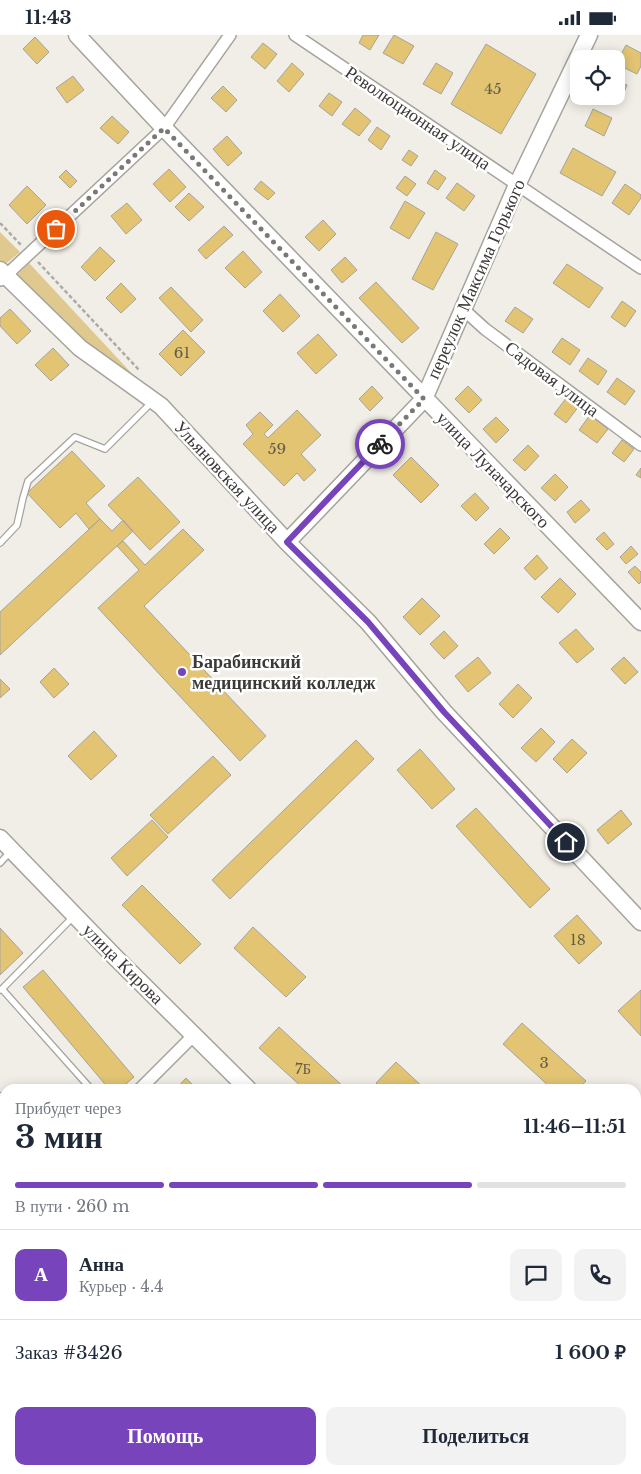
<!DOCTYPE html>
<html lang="ru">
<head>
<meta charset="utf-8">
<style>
	body { margin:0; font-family:"Libre Baskerville",serif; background:#f2f2f3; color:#1f2937; height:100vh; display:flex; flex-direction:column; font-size:19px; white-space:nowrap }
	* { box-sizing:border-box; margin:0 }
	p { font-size:16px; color:#747a83 }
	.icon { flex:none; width:28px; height:28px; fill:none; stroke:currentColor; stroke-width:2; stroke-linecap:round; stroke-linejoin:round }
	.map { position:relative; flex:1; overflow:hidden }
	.panel { position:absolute; left:0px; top:1049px; width:641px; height:391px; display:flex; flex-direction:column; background:#fff; border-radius:15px 15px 0 0; box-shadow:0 2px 12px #0003 }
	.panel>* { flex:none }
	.tools { position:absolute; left:570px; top:15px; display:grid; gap:10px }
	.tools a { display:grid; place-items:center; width:55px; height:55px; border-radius:10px; background:#fff; box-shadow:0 2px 12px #0003; font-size:25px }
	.pin { position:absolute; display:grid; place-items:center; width:42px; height:42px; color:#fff; margin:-21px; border:2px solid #fff; border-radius:50%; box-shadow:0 1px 5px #0007 }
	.courier { position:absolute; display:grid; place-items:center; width:50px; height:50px; margin:-25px; border:4px solid #74b; border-radius:50%; background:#fff; color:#222; box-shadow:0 1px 6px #0007 }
	.overview em { font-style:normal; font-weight:700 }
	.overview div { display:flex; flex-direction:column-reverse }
	.overview { display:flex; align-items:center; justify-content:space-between; height:85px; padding:0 15px }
	h1 { font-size:32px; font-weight:700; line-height:38px }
	.bar { display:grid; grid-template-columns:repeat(4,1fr); gap:8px 5px; align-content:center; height:60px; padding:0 15px }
	.bar i { height:6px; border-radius:4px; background:#e0e1e3 }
	.bar .active { background:#74b }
	.bar p { grid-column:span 4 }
	.line { display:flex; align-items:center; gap:12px; padding:0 15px; border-top:1px solid #e0e1e3 }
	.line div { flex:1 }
	.round { display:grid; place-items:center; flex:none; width:52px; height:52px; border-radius:10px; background:#f2f2f3 }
	.cta { display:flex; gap:10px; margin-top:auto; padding:10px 15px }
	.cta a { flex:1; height:58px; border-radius:10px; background:#74b; color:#fff; font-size:20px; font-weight:700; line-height:58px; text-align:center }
	.cta a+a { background:#f2f2f3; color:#1f2937 }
	.status { display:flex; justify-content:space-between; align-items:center; height:35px; padding:0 25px; background:#fff; direction:ltr }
	.status svg { height:14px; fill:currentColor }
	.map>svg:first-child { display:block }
</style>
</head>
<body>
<div class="status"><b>11:43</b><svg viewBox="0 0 49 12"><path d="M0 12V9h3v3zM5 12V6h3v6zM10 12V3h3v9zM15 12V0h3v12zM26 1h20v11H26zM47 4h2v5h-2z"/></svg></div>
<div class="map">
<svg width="641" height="1439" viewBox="0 0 641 1439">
	<rect width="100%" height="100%" fill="#f0eee6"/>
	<path fill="#dfc98f" d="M0,197L20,217L3,231L0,228Z
		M29,228L136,343L83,310L15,242Z"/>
	<path fill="#e2c473" stroke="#a5a39c" d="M363,0H379L370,15L359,8Z
		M394,0L414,11L403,29L383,18Z
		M35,2L49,17L37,29L23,14Z
		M263,8L277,19L265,34L251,22Z
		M486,9L536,39L501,99L451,69Z
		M626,10L641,18V31L637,39L616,29Z
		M292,28L304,39L289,57L277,46Z
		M436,28L453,38L441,59L423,49Z
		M73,41L84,55L67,68L56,53Z
		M616,45L627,50L620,66L610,61H616Z
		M223,51L237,65L226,77L211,63Z
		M329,58L342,67L332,81L319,71Z
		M355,73L371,86L359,101L342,89Z
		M593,74L612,83L604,101L585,91Z
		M112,81L129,97L118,109L100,93Z
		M377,92L390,101L381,115L368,105Z
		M227,101L242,118L228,131L213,114Z
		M573,113L616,137L602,161L560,138Z
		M409,115L418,121L411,131L402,125Z
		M169,134L186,152L170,167L153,149Z
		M66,135L77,146L70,153L59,142Z
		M435,135L446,143L438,155L427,148Z
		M405,141L416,149L407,161L396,153Z
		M261,146L275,158L268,165L254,154Z
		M457,148L475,161L464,176L446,163Z
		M625,149L641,160V163L629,180L612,168Z
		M27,151L46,170L27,189L9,170Z
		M189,158L204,172L189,186L175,172Z
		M405,166L425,178L409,204L390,193Z
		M127,168L142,185L126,199L111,181Z
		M323,185L336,199L319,216L305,202Z
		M224,191L233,200L206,224L198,215Z
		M436,197L458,209L433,255L412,244Z
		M100,212L115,226L95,246L81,232Z
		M243,216L262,237L245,253L225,233Z
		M345,222L357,235L342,248L331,235Z
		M567,229L603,253L589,273L553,248Z
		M376,247L419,293L402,308L359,263Z
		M121,248L136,264L121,278L106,263Z
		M171,252L203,285L191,297L159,263Z
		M280,259L300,281L283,297L263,276Z
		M622,266L636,276L625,292L611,282Z
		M515,272L533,284L523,298L505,286Z
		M10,274L31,296L17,309L0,291V283Z
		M183,295L205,317L181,341L159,319Z
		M318,299L337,320L316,339L297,318Z
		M562,303L580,315L570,330L552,317Z
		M53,313L69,330L51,346L35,330Z
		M588,323L607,336L598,350L579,336Z
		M617,343L635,356L625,370L607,357Z
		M372,351L383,363L370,376L359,364Z
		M468,351L482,365L469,378L455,364Z
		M567,362L579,371L566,388L554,379Z
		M297,375L321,400L301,419L316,435L304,446L297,438L284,451L243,409L253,399L246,390L260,377L273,390L264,399L268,403Z
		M590,380L608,394L597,408L579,395Z
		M496,382L509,395L496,408L483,394Z
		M622,405L634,414L624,427L612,418Z
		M528,410L539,421L525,436L513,425Z
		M72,416L105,451L86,468L100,484L89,494L76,478L60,493L27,458Z
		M411,422L439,450L421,468L393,440Z
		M641,433V443L636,440Z
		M555,439L568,452L555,466L541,453Z
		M138,442L180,487L150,515L108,470Z
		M475,458L489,473L476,486L461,471Z
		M581,465L590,475L575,488L567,477Z
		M100,484L112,496L123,485L133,496L0,620V577Z
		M500,493L510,503L494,519L484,509Z
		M183,494L204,515L144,571L266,701L240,726L98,573L139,535L117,511L123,506L145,530Z
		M604,497L614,509L607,515L596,504Z
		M631,511L638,519L626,529L620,522Z
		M537,520L548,533L535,545L524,533Z
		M635,531L641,537V547L639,549L628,537Z
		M560,543L576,559L558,578L541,562Z
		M422,563L440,581L420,600L403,582Z
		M576,594L594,614L577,628L559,608Z
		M444,596L458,611L444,624L430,609Z
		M478,622L491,638L468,657L455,641Z
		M624,622L638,637L625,649L611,634Z
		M54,633L69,649L54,663L40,647Z
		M0,644L10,654L0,663Z
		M518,649L532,663L513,683L499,669Z
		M541,693L555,707L536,727L521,713Z
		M94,696L117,721L91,745L68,721Z
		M572,704L587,718L567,738L553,724Z
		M356,705L374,724L230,864L212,845Z
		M420,714L455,754L432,774L397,735Z
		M213,721L231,740L168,799L150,780Z
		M476,773L550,854L530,873L456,791Z
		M621,775L632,789L608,809L597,795Z
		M152,785L168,802L127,841L111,823Z
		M142,850L201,909L180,929L122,870Z
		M577,880L602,908L579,929L554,901Z
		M253,892L306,942L286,962L234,913Z
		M0,893L23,918L0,940Z
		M43,935L134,1042L120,1054H109L23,952Z
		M641,955V1001L618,976Z
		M522,988L586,1046L578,1054H552L503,1009Z
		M279,992L346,1054H304L259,1013Z
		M396,1027L425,1054H382L376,1048Z
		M186,1043L197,1054H176Z
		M0,1100L5,1105V1139L0,1134Z
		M5,1233V1269L0,1264V1238Z
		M636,1244L641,1249V1254L636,1258Z
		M641,1341V1400L636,1394V1345Z
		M0,1363L5,1367V1390L0,1385Z
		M0,1419L5,1423V1435H18L22,1439H0Z
		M71,1435H144L149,1439H76Z"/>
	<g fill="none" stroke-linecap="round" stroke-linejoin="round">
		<defs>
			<path id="lane" d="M0,508L17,490L23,463L28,446L75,402L105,414L153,366
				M0,828L10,817
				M2,954L74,881
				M0,955L2,954L91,1054
				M0,1061L5,1066"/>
			<path id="street" d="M295,0L641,233
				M1,245L164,93L230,0
				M464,275L485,294L641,410
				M140,1054L194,1000
				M0,1174L5,1170"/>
			<path id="secondary" d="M77,0L164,93L641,587
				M0,235L80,313L161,371L287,507L368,587L444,677L641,887
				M287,507L424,364L517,150L589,0
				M0,803L116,923L248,1054
				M636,1298L641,1295
				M427,1439L433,1435"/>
		</defs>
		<use href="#lane" stroke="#a5a39c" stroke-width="8"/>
		<use href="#street" stroke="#a5a39c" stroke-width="14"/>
		<use href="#secondary" stroke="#a5a39c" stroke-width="19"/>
		<path stroke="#adaba5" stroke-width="2.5" stroke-dasharray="4 2.5" stroke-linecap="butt" d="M0,188L22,211
			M38,227L140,336"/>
		<use href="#lane" stroke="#fff" stroke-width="5.5"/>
		<use href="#street" stroke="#fff" stroke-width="11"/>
		<use href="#secondary" stroke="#fff" stroke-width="16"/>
	</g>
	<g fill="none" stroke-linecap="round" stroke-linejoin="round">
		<path stroke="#7a7975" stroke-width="5" stroke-dasharray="0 9" d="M56,194L164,93L424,364L380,409"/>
		<path stroke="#74b" stroke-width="6" d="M380,409L287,507L368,587L444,677L566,807"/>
	</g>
	<circle fill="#74b" stroke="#fff" stroke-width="2" cx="182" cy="637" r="5"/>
	<g text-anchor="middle" stroke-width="5" stroke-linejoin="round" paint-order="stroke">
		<g font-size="15" fill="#655c47">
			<text x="493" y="59">45</text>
			<text x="182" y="323">61</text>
			<text x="277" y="419">59</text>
			<text x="578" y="910">18</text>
			<text x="544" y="1033">3</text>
			<text x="303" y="1039">7Б</text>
		</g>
		<g font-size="18" fill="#3b3a38" stroke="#fff">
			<text transform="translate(418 83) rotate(34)" y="6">Революционная улица</text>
			<text transform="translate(476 244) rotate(-66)" y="6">переулок Максима Горького</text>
			<text transform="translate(552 344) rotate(37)" y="6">Садовая улица</text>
			<text transform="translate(493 435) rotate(46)" y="6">улица Луначарского</text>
			<text transform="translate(227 442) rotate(47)" y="6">Ульяновская улица</text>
			<text transform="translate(123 929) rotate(45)" y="6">улица Кирова</text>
		</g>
		<g font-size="18" font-weight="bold" fill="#3b3a38" stroke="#fff" text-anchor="start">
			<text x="192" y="633">Барабинский<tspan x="192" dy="21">медицинский колледж</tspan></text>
		</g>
	</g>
</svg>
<div class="tools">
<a><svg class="icon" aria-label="locate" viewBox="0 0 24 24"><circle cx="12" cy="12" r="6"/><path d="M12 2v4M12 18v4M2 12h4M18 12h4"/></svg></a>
</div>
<div class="pin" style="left:56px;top:194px;background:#ea580c"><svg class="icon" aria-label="bag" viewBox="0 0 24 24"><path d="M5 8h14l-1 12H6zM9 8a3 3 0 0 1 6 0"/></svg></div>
<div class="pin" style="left:566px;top:807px;background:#1f2937"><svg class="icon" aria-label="home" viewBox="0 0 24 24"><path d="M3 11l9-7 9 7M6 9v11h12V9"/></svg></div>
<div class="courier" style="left:380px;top:409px"><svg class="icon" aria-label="bike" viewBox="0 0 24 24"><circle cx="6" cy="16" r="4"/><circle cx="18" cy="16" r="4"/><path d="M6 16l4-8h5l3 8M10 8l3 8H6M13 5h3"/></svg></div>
<section class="panel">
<div class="overview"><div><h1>3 мин</h1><p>Прибудет через</p></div><em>11:46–11:51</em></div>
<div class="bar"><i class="active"></i><i class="active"></i><i class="active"></i><i></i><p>В пути · 260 m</p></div>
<div class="line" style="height:90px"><b class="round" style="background:#74b;color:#fff">А</b><div><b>Анна</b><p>Курьер · 4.4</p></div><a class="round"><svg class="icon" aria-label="chat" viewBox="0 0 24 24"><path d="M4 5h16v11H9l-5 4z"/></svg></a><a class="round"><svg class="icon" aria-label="phone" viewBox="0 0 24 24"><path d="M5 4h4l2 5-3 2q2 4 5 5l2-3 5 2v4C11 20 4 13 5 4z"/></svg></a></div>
<div class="line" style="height:65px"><div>Заказ #3426</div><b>1 600 ₽</b></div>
<div class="cta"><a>Помощь</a><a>Поделиться</a></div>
</section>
</div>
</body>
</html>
